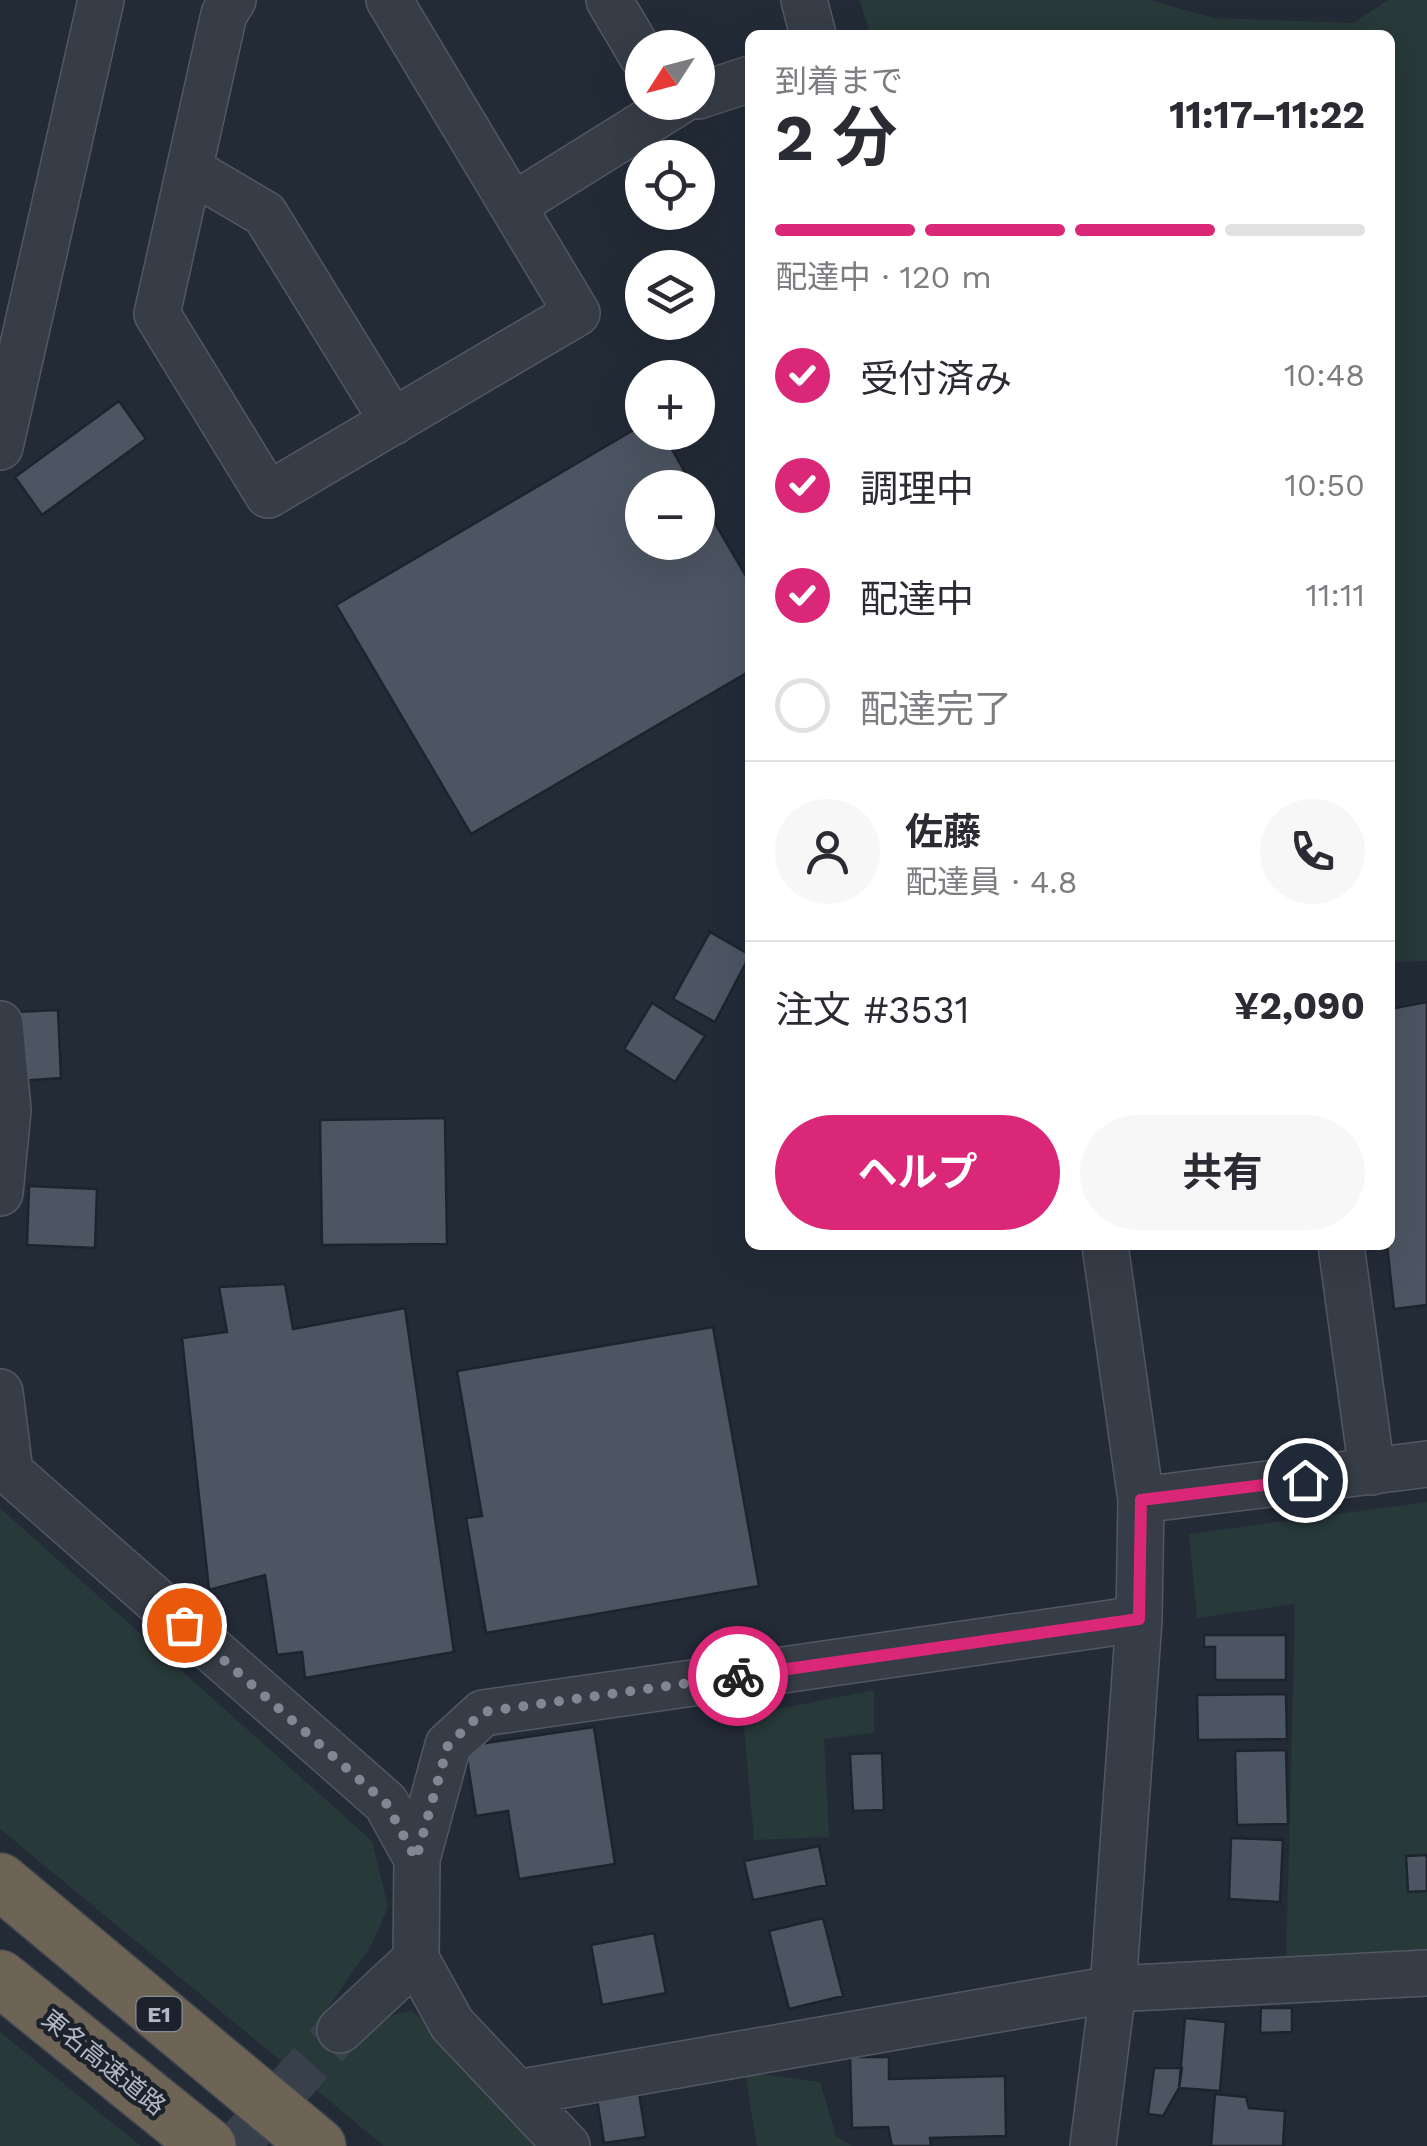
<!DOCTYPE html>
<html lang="ja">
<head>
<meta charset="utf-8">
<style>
	body { margin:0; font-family:"Work Sans","Noto Sans JP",sans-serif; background:#f7f7f7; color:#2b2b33; height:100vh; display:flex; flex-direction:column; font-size:38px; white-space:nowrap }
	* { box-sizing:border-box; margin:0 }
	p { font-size:32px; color:#7c7c81 }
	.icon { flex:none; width:55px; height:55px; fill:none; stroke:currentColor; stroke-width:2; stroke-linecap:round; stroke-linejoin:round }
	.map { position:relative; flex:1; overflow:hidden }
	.drawer { position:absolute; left:745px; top:30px; width:650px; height:1220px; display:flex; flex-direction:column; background:#fff; border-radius:15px; box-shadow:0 10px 40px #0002 }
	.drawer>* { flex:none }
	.needle { width:65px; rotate:234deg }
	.fabs { position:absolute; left:625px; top:30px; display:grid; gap:20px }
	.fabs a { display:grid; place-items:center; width:90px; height:90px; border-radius:50%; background:#fff; box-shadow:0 10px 40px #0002; font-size:50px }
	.pin { position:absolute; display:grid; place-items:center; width:85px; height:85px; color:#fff; margin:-42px; border:5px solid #fff; border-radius:50%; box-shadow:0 2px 10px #0007 }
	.courier { position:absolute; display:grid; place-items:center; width:100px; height:100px; margin:-50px; border:8px solid #db2777; border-radius:50%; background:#fff; color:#222; box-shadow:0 2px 12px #0007 }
	.overview em { font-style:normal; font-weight:700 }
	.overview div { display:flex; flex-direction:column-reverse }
	.overview { display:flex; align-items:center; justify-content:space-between; height:170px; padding:0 30px }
	h1 { font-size:65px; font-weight:700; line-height:75px }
	.bar { display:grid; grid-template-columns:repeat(4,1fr); gap:15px 10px; align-content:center; height:120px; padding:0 30px }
	.bar i { height:12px; border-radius:8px; background:#e1e1e2 }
	.bar .selected { background:#db2777 }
	.bar p { grid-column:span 4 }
	.line { display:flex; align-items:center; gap:25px; padding:0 30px; border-top:2px solid #e1e1e2 }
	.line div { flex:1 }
	.round { display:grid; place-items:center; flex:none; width:105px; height:105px; border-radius:52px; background:#f7f7f7 }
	ol { padding:0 30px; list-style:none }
	li { display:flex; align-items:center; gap:30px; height:110px }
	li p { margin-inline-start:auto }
	li .icon { padding:10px; border-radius:50%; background:#db2777; color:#fff; stroke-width:4 }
	li:last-child { color:#7c7c81 }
	li i { width:55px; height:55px; border:5px solid #e1e1e2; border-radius:50% }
	.action { display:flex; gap:20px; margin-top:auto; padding:20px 30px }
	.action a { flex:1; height:115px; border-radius:60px; background:#db2777; color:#fff; font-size:40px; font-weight:700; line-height:115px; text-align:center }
	.action a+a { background:#f7f7f7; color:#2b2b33 }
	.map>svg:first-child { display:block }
</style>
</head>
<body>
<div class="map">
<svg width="1427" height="2146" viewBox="0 0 1427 2146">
	<rect width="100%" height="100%" fill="#232b37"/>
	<path fill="#28393a" d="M859,0H1151L1213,18L1353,23L1388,0H1427V961L1390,962V35H871Z
		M1427,1502V1966L1286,1968L1295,1604L1197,1618L1189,1534Z
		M0,1508L372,1841L388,1907L372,1944L310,2034L411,2011L445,2037L549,2146H384L0,1829Z
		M874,1690V1733L824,1739L829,1837L754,1840L743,1716Z
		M0,2032L141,2146H0Z
		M745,2072L820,2082L836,2136L852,2146H757Z"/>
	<path fill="#4c5562" stroke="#1e242e" stroke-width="2.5" d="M119,401L146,439L42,515L15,477Z
		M642,425V432H662L694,488H642V542H698V494L750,583V671L471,834L336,605Z
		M710,932L750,955L715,1022L673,999Z
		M1427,1002V1305L1394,1309L1387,1245H1390V1009Z
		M652,1003L705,1036L675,1082L624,1049Z
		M58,1010L61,1078L18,1081L14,1012Z
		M445,1118L447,1244L322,1245L320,1120Z
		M29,1186L97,1189L95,1248L27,1245Z
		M285,1284L293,1329L405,1308L454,1652L305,1678L302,1652L277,1655L265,1575L209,1590L182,1338L227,1332L219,1287Z
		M713,1327L759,1586L486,1633L466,1518L482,1516L457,1371Z
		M1204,1635H1286V1680H1215V1647H1204Z
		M1286,1694L1287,1739L1198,1740L1197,1695Z
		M594,1727L615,1864L519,1879L508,1811L476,1816L465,1746Z
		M1286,1750L1288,1824L1237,1825L1235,1751Z
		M882,1753L884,1810L853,1811L850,1754Z
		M1231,1838L1283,1840L1280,1902L1229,1899Z
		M819,1846L827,1885L753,1900L744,1861Z
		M1427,1855V1891L1408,1892L1406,1856Z
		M823,1918L843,1996L789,2009L769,1931Z
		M654,1933L666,1993L602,2005L591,1945Z
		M1261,2008H1292V2032L1260,2033Z
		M1185,2018L1226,2022L1220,2091L1179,2088Z
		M850,2057H889V2079L1005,2076L1006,2136L930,2138L931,2146H892L888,2127L852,2128Z
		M1154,2068H1182L1179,2088L1163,2116L1148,2114Z
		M639,2093L646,2137L604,2143L597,2099Z
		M1215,2094L1246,2097L1249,2108L1285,2111L1283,2146H1211Z"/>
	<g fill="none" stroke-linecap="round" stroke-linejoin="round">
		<path stroke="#38404c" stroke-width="45" stroke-dasharray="45 22" stroke-linecap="butt" d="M236,2146L340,2030"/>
		<defs>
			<path id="minor" d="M233,0L224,14L157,314L268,495L577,313L389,0
				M609,0L642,56
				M804,0L813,35
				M698,96L750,79
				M192,171L265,214L393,422
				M514,205L679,102
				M0,447L101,0
				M0,1024L8,1110L0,1193
				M1341,1245L1372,1472
				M0,1392L10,1472
				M0,1470L10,1472L386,1803L417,1859L416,1959L452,2024L567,2146
				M1141,1500L1427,1464
				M417,1859L448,1745L483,1713L1139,1619
				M340,2030L416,1959
				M517,2093L1113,1989L1427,1973
				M1093,2146L1113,1989L1139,1619L1141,1500L1105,1245"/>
			<path id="highway" d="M0,1881L318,2146
				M0,1978L208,2146"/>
		</defs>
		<use href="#minor" stroke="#525862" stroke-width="48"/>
		<use href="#highway" stroke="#424852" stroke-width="58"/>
		<use href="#minor" stroke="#373d47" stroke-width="45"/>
		<use href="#highway" stroke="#6d6455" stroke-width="55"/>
	</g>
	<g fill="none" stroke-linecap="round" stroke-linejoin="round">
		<path stroke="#808793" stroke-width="10" stroke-dasharray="0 18" d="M184,1625L386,1803L416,1859L448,1745L483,1712L738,1676"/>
		<path stroke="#db2777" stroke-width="12" d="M738,1676L1139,1619L1141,1500L1305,1480"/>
	</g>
	<g text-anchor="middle" stroke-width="9" stroke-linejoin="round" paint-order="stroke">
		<rect fill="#1c222c" stroke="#858b96" stroke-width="2.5" x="136.5" y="1997" width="45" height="34" rx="8"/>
		<g font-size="22" font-weight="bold" fill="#b2b8c4">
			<text x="159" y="2022">E1</text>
		</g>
		<g font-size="25" fill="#b2b8c4" stroke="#1c222c">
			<text transform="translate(104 2062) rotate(39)" y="9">東名高速道路</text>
		</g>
	</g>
</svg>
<div class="fabs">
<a><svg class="needle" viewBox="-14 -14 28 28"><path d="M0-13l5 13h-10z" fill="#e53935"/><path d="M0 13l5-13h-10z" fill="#7c7c81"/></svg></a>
<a><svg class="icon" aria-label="locate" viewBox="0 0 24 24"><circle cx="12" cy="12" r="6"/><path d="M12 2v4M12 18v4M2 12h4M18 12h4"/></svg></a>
<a><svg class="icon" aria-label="layers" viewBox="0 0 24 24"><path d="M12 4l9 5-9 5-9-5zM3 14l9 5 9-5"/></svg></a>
<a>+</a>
<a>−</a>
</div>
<div class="pin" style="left:184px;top:1625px;background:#ea580c"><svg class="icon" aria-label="bag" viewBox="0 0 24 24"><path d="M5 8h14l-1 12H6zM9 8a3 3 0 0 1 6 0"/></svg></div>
<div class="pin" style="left:1305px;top:1480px;background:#1f2937"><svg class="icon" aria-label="home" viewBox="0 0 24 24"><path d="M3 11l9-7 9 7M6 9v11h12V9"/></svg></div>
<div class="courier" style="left:738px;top:1676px"><svg class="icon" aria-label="bike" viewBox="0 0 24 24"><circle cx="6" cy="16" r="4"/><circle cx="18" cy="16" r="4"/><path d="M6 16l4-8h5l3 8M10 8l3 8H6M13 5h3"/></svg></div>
<section class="drawer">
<div class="overview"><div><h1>2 分</h1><p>到着まで</p></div><em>11:17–11:22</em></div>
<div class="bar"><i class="selected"></i><i class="selected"></i><i class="selected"></i><i></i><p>配達中 · 120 m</p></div>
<ol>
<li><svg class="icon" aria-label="check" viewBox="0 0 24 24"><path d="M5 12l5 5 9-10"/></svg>受付済み<p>10:48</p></li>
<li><svg class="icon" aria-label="check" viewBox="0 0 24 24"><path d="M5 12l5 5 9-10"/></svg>調理中<p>10:50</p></li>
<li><svg class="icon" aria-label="check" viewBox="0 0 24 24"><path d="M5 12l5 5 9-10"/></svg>配達中<p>11:11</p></li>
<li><i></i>配達完了</li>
</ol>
<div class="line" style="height:180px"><a class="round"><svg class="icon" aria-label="person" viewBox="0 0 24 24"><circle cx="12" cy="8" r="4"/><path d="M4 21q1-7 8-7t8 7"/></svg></a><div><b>佐藤</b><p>配達員 · 4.8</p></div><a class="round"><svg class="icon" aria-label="phone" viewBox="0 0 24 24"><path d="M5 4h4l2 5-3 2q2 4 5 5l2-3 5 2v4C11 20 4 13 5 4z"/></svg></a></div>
<div class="line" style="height:130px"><div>注文 #3531</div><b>¥2,090</b></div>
<div class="action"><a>ヘルプ</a><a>共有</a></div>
</section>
</div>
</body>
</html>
